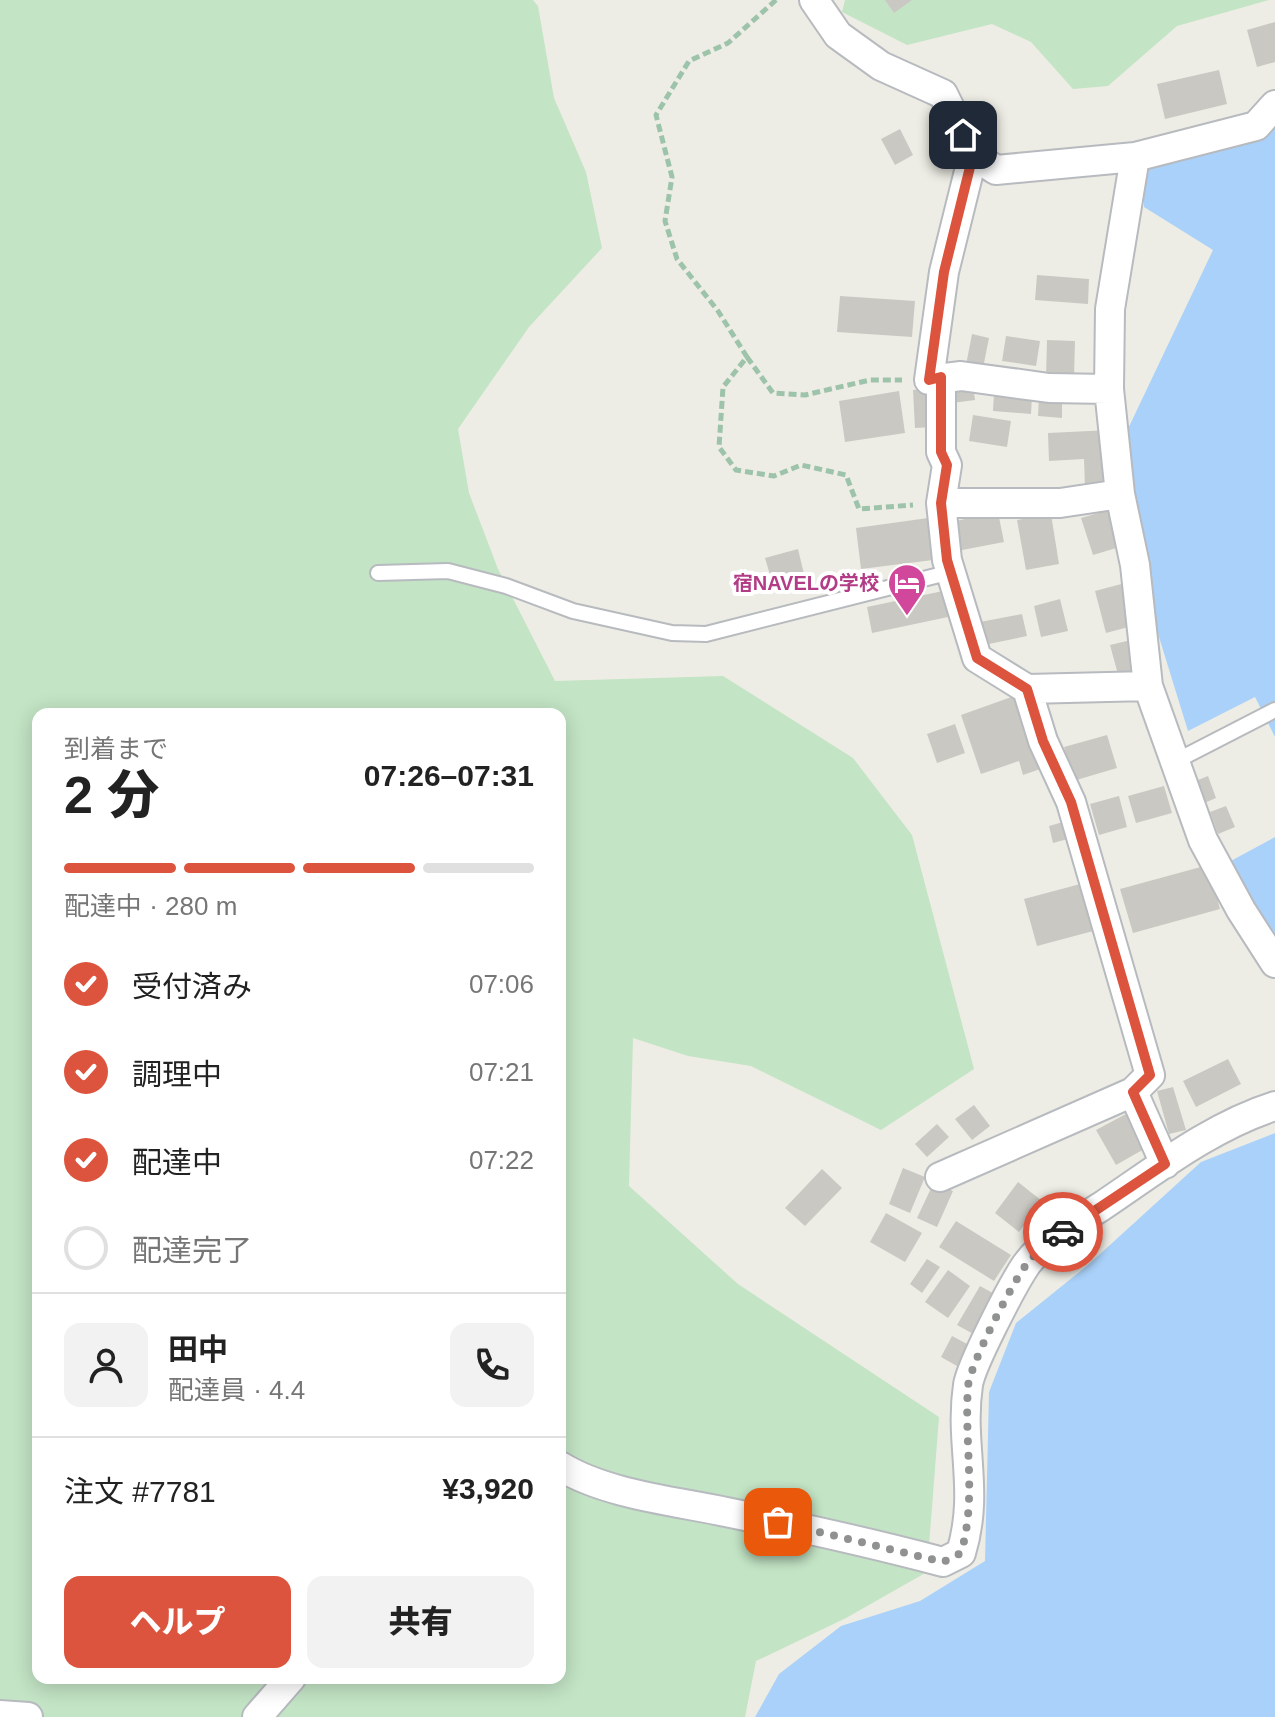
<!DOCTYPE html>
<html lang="ja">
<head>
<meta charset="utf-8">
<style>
	body { margin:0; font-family:Arial,"Noto Sans JP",sans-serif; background:#f2f2f2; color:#222; height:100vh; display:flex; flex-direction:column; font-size:30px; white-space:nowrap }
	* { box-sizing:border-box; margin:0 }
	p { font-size:26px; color:#767676 }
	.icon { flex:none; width:44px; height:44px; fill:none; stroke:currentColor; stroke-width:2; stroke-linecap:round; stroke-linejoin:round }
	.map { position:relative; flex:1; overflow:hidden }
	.panel { position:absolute; left:32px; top:708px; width:534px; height:976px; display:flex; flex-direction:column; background:#fff; border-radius:16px; box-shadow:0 4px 20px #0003 }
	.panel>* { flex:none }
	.pin { position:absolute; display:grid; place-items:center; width:68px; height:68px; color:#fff; margin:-34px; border-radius:16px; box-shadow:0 4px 12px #0006 }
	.courier { position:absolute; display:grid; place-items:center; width:80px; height:80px; margin:-40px; border:6px solid #dc543d; border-radius:50%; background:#fff; color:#222; box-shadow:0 2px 10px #0007 }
	.head em { font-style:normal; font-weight:800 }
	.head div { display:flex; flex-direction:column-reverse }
	.head { display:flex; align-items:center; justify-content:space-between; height:136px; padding:0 32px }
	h1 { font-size:52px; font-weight:800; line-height:60px }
	.bar { display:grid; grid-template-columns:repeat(4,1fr); gap:12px 8px; align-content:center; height:96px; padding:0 32px }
	.bar i { height:10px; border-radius:6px; background:#e0e0e0 }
	.bar .current { background:#dc543d }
	.bar p { grid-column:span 4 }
	.line { display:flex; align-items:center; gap:20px; padding:0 32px; border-top:2px solid #e0e0e0 }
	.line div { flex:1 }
	.round { display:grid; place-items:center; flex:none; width:84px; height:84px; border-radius:16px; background:#f2f2f2 }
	ol { padding:0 32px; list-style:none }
	li { display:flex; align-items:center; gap:24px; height:88px }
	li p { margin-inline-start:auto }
	li .icon { padding:8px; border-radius:50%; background:#dc543d; color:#fff; stroke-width:4 }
	li:last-child { color:#767676 }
	li i { width:44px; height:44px; border:4px solid #e0e0e0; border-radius:50% }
	.button { display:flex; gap:16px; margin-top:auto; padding:16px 32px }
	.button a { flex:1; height:92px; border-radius:16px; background:#dc543d; color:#fff; font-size:32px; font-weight:800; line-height:92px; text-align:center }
	.button a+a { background:#f2f2f2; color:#222 }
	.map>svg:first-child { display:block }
</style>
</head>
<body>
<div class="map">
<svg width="1275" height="1717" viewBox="0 0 1275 1717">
	<rect width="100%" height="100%" fill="#eeede5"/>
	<path fill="#c3e4c5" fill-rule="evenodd" d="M0,0H533L538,6L554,98L586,172L602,248L529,327L458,429L469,493L498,569L555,681L723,676L853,758L912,835L974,1069L881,1130L751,1066L688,1056L633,1038L629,1186L738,1284L939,1417L927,1572L846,1618L756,1661L745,1717H0ZM38,714H560V1678H38Z
		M845,0H1269L1177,26L1108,86L1073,89L1031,42L992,24L907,45L842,12Z"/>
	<path fill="#aad1f9" d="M1275,119V737L1255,697L1188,731L1159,637L1132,535L1126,433L1213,250L1144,207V168Z
		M1275,837V936L1256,917L1227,863Z
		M1275,1133V1717H755L779,1674L841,1626L920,1601L985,1561L989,1392L1016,1323L1088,1265L1201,1162Z"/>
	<path fill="#cac8c2" d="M885,0H912L894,13Z
		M1275,22V62L1257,67L1247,30Z
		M1219,70L1227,104L1165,119L1157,84Z
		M900,129L913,155L895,165L881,139Z
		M1037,275L1089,279L1088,304L1035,300Z
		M840,296L915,301L912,337L837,332Z
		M972,334L989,338L983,368L966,365Z
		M1006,336L1040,341L1036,366L1002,361Z
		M1047,340L1075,341L1074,378L1046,377Z
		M973,385L975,400L952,403L951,388Z
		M930,389L932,427L915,428L913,390Z
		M899,391L905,433L845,442L839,401Z
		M994,393L1032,396L1031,414L993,411Z
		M1039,397L1062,398V418L1038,416Z
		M973,415L1011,421L1007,447L969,441Z
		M1110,430L1112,487L1085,488L1084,459L1049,461L1048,433Z
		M1112,509L1123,546L1093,555L1081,518Z
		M998,512L1004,542L957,551L951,522Z
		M1051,514L1059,564L1026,570L1017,520Z
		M928,518L933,560L861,569L856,528Z
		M798,549L804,574L772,582L765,558Z
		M1125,583L1136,625L1106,633L1095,591Z
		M943,591L948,617L872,633L867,607Z
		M1060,599L1068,631L1041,637L1034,606Z
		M1022,614L1027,636L984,645L980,622Z
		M1131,640L1140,672L1119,678L1110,645Z
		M1017,695L1046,767L1023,775L1019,761L981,774L961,715Z
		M955,724L965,753L937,763L927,734Z
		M1107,735L1117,768L1073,781L1064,747Z
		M1208,776L1216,798L1202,804L1193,782Z
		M1164,786L1172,813L1136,823L1128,796Z
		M1119,796L1127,827L1099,835L1090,804Z
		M1226,806L1235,827L1218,834L1210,812Z
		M1070,820L1075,837L1053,843L1049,826Z
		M1208,865L1220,909L1133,933L1120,889Z
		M1084,883L1097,930L1037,946L1024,899Z
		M1228,1059L1241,1084L1196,1107L1183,1081Z
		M1173,1087L1186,1130L1169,1134L1157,1091Z
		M974,1105L990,1126L972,1140L955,1119Z
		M1126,1114L1146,1148L1116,1165L1096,1130Z
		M937,1124L949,1137L927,1157L915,1144Z
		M903,1168L925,1177L910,1213L889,1204Z
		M822,1169L842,1188L805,1226L785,1208Z
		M934,1182L953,1191L937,1227L917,1218Z
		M1018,1182L1042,1201L1019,1232L995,1213Z
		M886,1213L922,1233L905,1262L870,1242Z
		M956,1221L1011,1255L994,1281L939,1247Z
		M927,1259L940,1267L922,1293L910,1284Z
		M948,1270L970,1286L948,1318L925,1302Z
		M980,1286L1000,1297L977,1336L957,1325Z
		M952,1336L969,1345L957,1366L941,1357Z"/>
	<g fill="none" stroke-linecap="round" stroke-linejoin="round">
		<defs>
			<path id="service" d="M378,573L448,571L506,586L573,611L672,633L706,634L951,572
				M1174,762L1275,710"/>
			<path id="minor" d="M814,0L838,35L881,66L943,94L973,155L996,170L1135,157
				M1275,105L1256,126L1135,157L1110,309L1109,389L1120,494L1135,565L1148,686L1203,840L1241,910L1275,963
				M973,155L944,272L929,380L961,376L1049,388L1109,389
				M941,503H1060L1120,494
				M1027,689L1148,686
				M1133,1092L1165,1164
				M940,1177L1133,1092L1150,1075L1071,802L1043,741L1027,689L977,658L947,560L941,503L947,465L941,452V377
				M560,1466C605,1494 674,1501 726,1512C799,1527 871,1543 943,1562L961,1553C980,1490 959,1445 968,1385C971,1365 1013,1284 1026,1265C1044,1240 1077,1222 1102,1206C1157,1169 1212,1126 1275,1106
				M0,1715L28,1717
				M257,1717L291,1678"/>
		</defs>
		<use href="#service" stroke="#b7babe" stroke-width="18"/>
		<use href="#minor" stroke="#b7babe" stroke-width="32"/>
		<path stroke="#9dc4ab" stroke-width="5" stroke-dasharray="8 4" stroke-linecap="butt" d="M776,0L728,43L689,61L656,115L672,177L665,221L677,259L718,311L747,357L723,387L719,447L736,470L774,476L801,465L846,475L859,509L913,505
			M747,357L773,393L805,395L870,380H902"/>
		<use href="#service" stroke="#fff" stroke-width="14"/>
		<use href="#minor" stroke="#fff" stroke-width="28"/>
	</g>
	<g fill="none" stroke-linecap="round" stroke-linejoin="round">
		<path stroke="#909191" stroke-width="8" stroke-dasharray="0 14.4" d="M778,1522L943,1562L961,1553C977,1498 964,1444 968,1387C969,1366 1012,1284 1026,1265C1035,1253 1051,1241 1063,1232"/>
		<path stroke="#dc543d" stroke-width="10" d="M963,135L973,155L944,272L929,380L941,377V452L947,465L941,503L947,560L977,658L1027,689L1043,741L1071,802L1150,1075L1133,1092L1165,1164L1063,1232"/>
	</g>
	<defs>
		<symbol id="hotel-pin" viewBox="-11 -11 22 30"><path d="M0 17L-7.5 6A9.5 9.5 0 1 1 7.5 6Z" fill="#d1479c" stroke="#fff"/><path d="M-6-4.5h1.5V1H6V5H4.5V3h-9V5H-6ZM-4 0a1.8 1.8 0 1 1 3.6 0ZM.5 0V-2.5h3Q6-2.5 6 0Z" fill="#fff"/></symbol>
	</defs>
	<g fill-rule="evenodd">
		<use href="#hotel-pin" x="885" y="561" width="44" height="60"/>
	</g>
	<g text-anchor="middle" stroke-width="8" stroke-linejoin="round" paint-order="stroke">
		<g font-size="20" font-weight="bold" fill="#b23c85" stroke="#fff" text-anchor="end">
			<text x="879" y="590">宿NAVELの学校</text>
		</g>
	</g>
</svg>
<div class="pin" style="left:778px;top:1522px;background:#ea580c"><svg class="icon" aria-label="bag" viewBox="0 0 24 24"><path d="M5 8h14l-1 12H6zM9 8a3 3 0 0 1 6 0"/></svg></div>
<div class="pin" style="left:963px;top:135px;background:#1f2937"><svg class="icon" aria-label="home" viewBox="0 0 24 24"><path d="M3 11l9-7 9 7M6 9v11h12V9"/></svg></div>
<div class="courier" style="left:1063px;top:1232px"><svg class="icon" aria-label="car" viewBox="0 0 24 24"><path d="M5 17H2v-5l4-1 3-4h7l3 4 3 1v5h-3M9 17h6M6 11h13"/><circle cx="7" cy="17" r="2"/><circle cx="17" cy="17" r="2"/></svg></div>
<section class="panel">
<div class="head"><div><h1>2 分</h1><p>到着まで</p></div><em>07:26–07:31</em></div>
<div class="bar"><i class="current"></i><i class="current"></i><i class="current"></i><i></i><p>配達中 · 280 m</p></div>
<ol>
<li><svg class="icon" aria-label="check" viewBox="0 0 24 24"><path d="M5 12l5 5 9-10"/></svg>受付済み<p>07:06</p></li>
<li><svg class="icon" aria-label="check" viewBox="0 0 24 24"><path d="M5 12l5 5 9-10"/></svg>調理中<p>07:21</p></li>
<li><svg class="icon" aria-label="check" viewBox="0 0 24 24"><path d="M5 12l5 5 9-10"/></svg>配達中<p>07:22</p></li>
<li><i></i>配達完了</li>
</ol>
<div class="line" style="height:144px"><a class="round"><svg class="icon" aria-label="person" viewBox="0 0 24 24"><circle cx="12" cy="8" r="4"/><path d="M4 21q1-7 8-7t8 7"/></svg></a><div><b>田中</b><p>配達員 · 4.4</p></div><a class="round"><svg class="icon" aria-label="phone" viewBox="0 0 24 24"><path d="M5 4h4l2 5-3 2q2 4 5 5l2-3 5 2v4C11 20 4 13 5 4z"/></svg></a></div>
<div class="line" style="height:104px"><div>注文 #7781</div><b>¥3,920</b></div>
<div class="button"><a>ヘルプ</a><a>共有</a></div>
</section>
</div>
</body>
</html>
